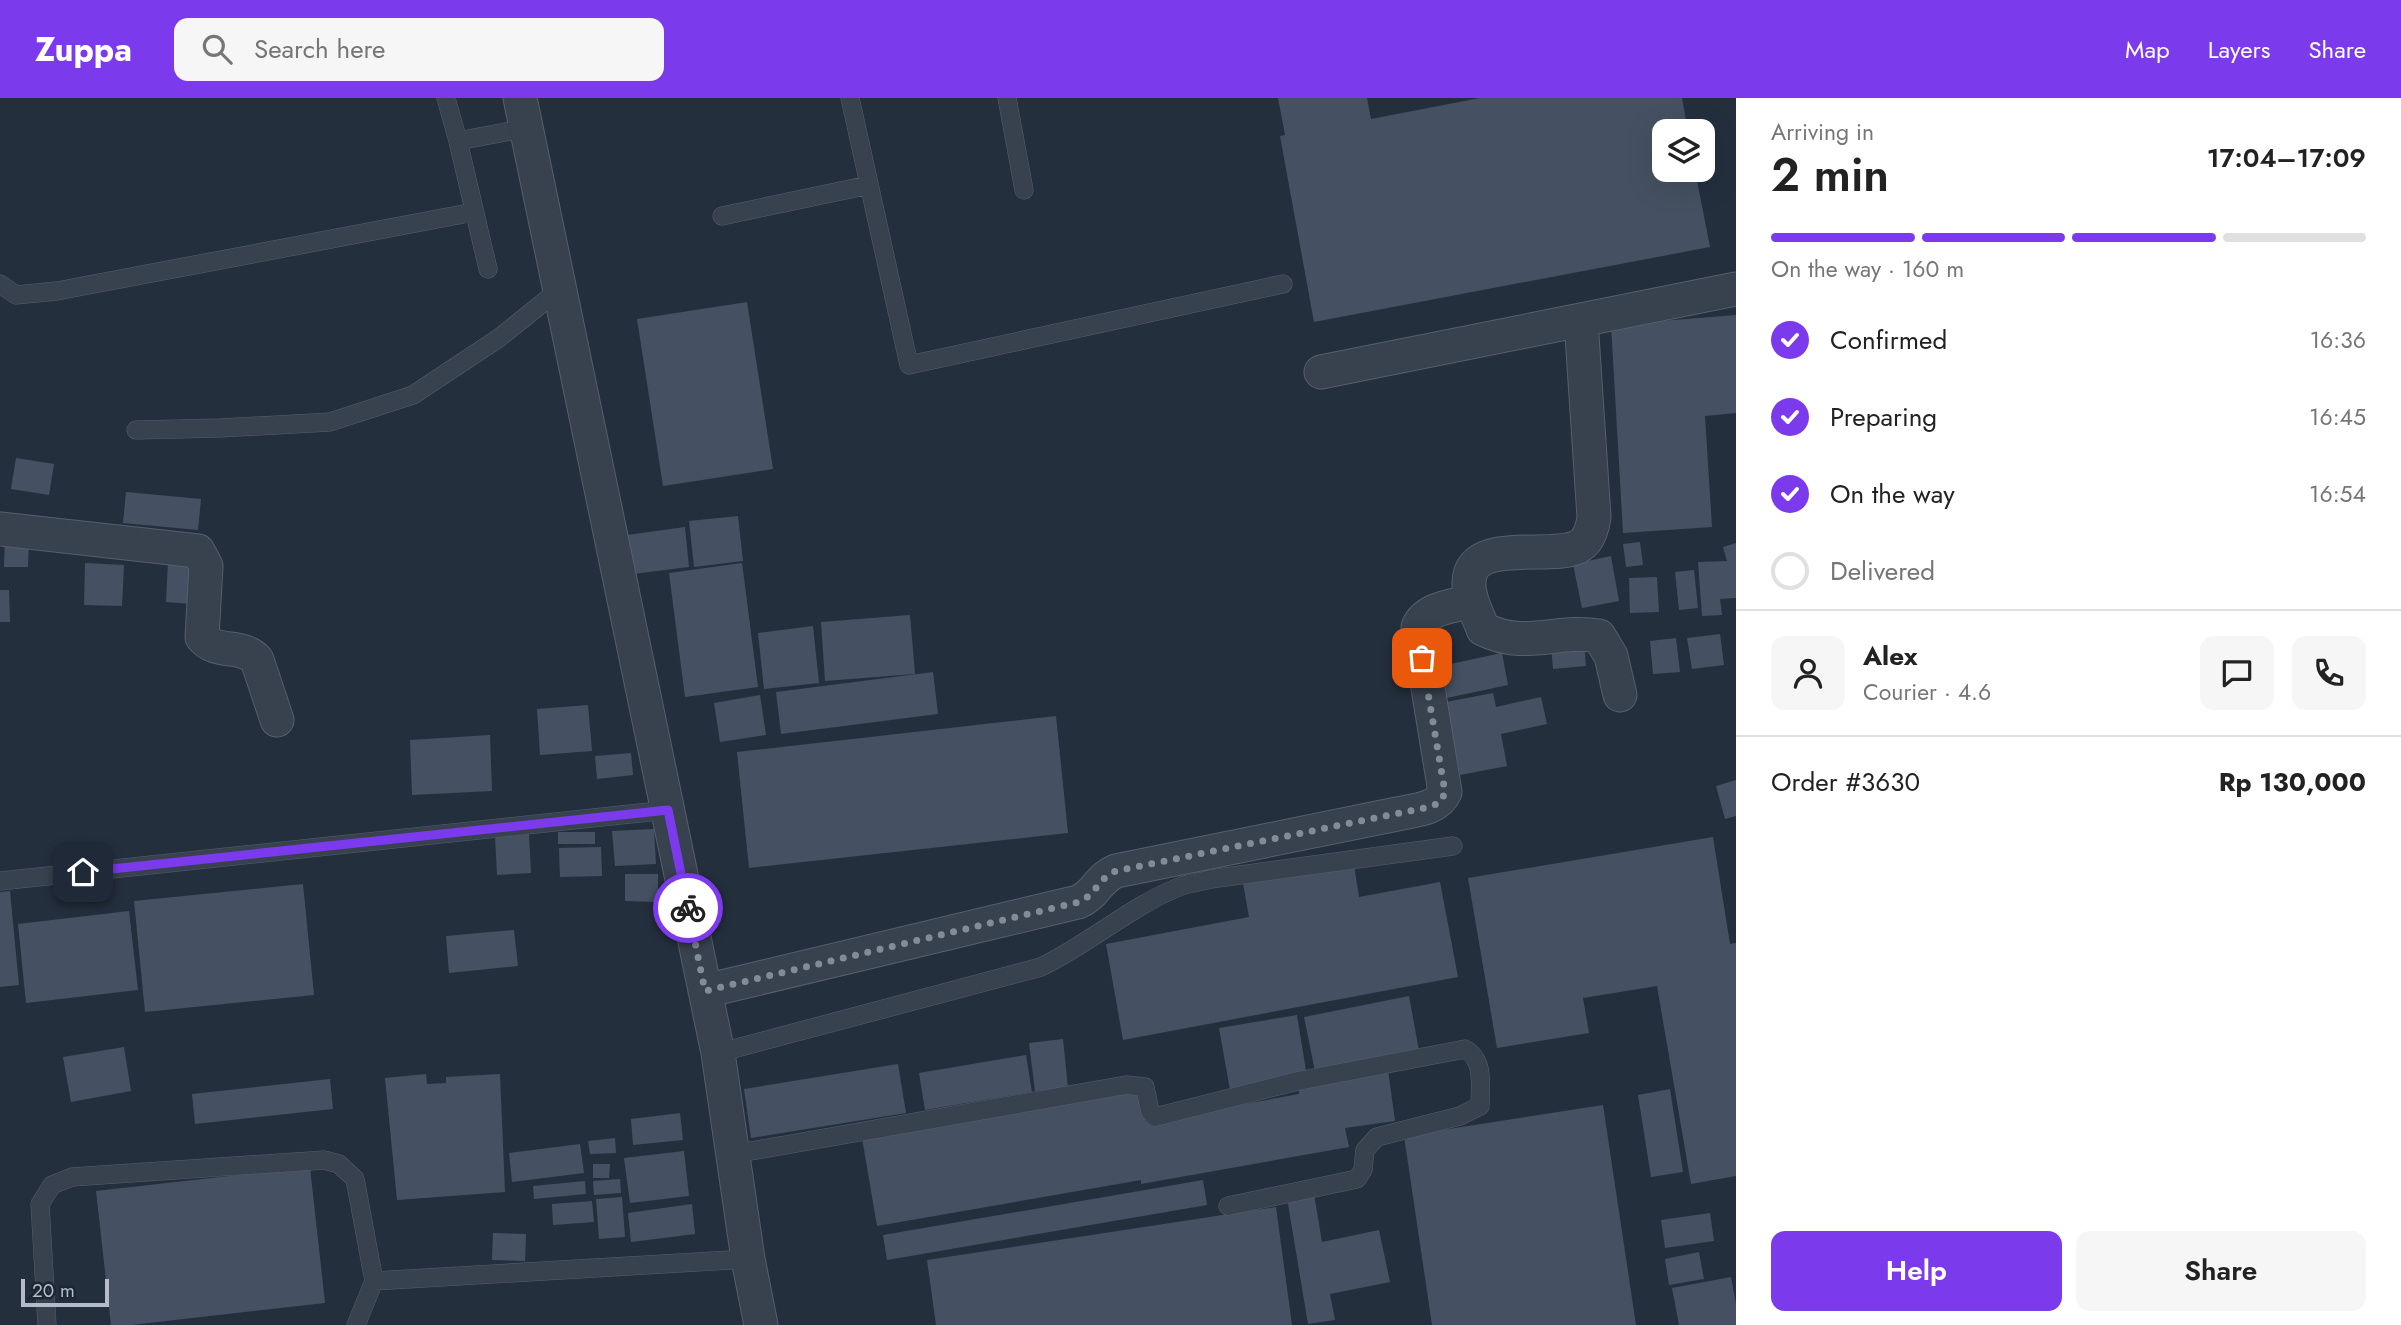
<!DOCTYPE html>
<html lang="en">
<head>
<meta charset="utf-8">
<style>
	body { margin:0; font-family:Jost,sans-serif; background:#f6f6f6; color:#222; height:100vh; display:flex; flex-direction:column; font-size:26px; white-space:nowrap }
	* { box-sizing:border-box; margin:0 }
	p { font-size:23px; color:#767676 }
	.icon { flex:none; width:38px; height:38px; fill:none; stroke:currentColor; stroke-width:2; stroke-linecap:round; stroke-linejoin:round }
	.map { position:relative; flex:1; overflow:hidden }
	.details { display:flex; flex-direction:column; background:#fff; width:665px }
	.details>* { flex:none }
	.tools { position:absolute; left:1652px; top:21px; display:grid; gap:14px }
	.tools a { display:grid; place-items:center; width:63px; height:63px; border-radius:14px; background:#fff; box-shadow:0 7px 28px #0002; font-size:35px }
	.scale { position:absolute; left:21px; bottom:18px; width:88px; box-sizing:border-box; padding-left:7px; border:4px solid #b4bcc9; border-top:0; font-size:19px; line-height:24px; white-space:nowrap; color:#b4bcc9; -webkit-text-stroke:5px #1d2633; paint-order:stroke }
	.pin { position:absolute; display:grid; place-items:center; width:60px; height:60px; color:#fff; margin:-30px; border-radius:14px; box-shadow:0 4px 10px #0006 }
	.courier { position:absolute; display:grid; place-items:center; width:70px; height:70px; margin:-35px; border:5px solid #7c3aed; border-radius:50%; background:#fff; color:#222; box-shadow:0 2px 9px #0007 }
	.overview em { font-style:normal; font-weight:600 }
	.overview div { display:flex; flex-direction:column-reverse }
	.overview { display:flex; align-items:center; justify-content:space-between; height:119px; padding:0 35px }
	h1 { font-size:46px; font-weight:600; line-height:52px }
	.bar { display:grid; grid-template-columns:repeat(4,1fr); gap:10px 7px; align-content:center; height:84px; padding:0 35px }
	.bar i { height:9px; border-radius:5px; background:#e0e0e0 }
	.bar .on { background:#7c3aed }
	.bar p { grid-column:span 4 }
	.line { display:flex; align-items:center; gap:18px; padding:0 35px; border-top:2px solid #e0e0e0 }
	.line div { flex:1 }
	.round { display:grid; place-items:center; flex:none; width:74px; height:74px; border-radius:14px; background:#f6f6f6 }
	ol { padding:0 35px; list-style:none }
	li { display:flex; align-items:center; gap:21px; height:77px }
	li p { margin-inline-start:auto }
	li .icon { padding:7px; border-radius:50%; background:#7c3aed; color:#fff; stroke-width:4 }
	li:last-child { color:#767676 }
	li i { width:38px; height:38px; border:4px solid #e0e0e0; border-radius:50% }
	.button { display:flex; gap:14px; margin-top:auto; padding:14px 35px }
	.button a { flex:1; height:80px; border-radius:14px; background:#7c3aed; color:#fff; font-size:28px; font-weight:600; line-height:80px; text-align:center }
	.button a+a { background:#f6f6f6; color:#222 }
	header { display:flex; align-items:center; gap:42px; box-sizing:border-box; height:98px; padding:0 35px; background:#7c3aed; color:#fff }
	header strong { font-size:33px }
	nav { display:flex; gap:38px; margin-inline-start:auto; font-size:24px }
	.search { width:490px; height:63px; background:#f6f6f6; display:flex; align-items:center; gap:18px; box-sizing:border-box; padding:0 24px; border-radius:14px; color:#767676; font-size:26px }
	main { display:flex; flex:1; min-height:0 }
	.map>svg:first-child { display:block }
</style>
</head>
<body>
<header>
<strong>Zuppa</strong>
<div class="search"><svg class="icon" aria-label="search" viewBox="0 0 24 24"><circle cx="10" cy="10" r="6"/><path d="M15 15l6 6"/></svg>Search here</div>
<nav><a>Map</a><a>Layers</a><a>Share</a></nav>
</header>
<main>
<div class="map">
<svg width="1736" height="1227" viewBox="0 0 1736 1227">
	<rect width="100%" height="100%" fill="#242f3e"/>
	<path fill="#455162" d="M1278,0H1367L1371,21L1480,0H1682L1688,33H1664V72H1695L1710,149L1314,224L1280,38L1285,37Z
		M747,204L773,371L663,388L637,221Z
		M1736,217V315L1705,318L1712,429L1623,435L1611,227Z
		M16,360L54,366L49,397L11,391Z
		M126,394L201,401L198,432L123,425Z
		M738,418L743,463L694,469L689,423Z
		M685,429L689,469L633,476L627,437Z
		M5,436H29L28,469H4Z
		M1640,444L1643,467L1626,469L1623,446Z
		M1736,445V500L1720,501L1722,517L1702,518L1698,464L1727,463L1723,449Z
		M1611,458L1619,503L1582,510L1573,466Z
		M168,464L193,466L191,506L166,504Z
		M85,465L124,467L122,508L84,507Z
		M742,465L758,589L685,599L669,475Z
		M1694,472L1698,510L1679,512L1675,474Z
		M1657,479L1659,514L1630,515L1629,480Z
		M0,492H9L10,524H0Z
		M910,517L915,576L825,583L821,524Z
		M813,528L819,585L764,591L758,535Z
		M1720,536L1724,567L1692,571L1687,540Z
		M1676,540L1680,574L1653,576L1650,543Z
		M1584,545L1586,568L1553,571L1551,548Z
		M1502,555L1508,587L1442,601L1436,569Z
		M933,574L938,616L781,636L776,594Z
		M1493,595L1496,609L1541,599L1547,626L1501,636L1507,668L1460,677L1446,604Z
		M760,597L766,637L720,644L714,605Z
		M588,607L592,653L540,657L537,611Z
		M1056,618L1068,735L749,770L737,654Z
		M490,637L492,693L412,697L410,642Z
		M631,655L633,677L597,681L595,658Z
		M1736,682V718L1725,721L1716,688Z
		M654,731L656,766L615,768L612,733Z
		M558,734H595V746H558Z
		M529,736L531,775L497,777L495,738Z
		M1713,739L1730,846L1736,845V1078L1691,1086L1657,888L1583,900L1589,935L1497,950L1468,780Z
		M601,749L602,778L560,779L559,750Z
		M1354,767L1359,799L1440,784L1458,879L1123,942L1106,846L1249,819L1243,785Z
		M625,776H658V804L625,803Z
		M303,786L314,897L145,914L134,803Z
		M10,793L19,887L0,889V794Z
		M129,813L138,892L26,905L18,826Z
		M514,832L518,868L449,875L446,838Z
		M1409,898L1420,958L1316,978L1304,919Z
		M1297,917L1307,979L1230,992L1219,930Z
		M1063,941L1068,990L1035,993L1029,945Z
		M124,949L131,993L71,1004L63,959Z
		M1026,957L1032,994L925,1012L919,975Z
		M898,966L906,1015L751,1040L744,991Z
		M1388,972L1395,1023L1345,1030L1349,1049L1141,1086V1082L877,1128L862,1040L1140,992L1146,1024L1299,996L1298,985Z
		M426,976L427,986L446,985V979L500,976L505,1094L397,1102L385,980Z
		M330,981L333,1011L195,1026L192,996Z
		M1670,991L1683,1074L1651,1079L1638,997Z
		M1603,1007L1636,1227H1432L1404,1038Z
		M680,1015L683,1042L633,1047L631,1021Z
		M615,1040L616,1055L590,1056L588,1043Z
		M580,1046L584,1075L512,1084L509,1055Z
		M684,1053L689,1098L630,1105L624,1060Z
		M593,1066H610L609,1080H593Z
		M310,1069L325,1205L131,1227H111L96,1093Z
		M620,1081L621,1095L594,1097L593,1083Z
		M1203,1082L1207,1107L887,1162L883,1137Z
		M585,1083L586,1096L534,1101L533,1088Z
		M1314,1096L1322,1144L1379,1132L1390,1184L1330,1196L1335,1222L1308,1226L1287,1100Z
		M622,1099L625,1139L599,1141L596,1101Z
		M592,1103L594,1124L553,1127L552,1106Z
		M692,1106L695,1136L631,1144L628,1115Z
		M1276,1109L1292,1227H936L927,1162Z
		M1710,1115L1714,1143L1665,1150L1661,1122Z
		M493,1135L526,1136L525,1163L492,1162Z
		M1699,1154L1704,1181L1669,1187L1665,1161Z
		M1731,1179L1736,1206V1227H1679L1672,1190Z"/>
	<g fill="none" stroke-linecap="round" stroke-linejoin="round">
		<defs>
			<path id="lane" d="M446,0L458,43L527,30
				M850,0L909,267L1283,186
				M1007,0L1024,92
				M458,43L488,171
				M722,118L869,87
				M0,186L16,197L57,193L474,114
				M136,332L220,330L330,324L413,297L499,240L560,191
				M0,783L668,712
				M718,955L1041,869C1087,847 1133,807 1179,789C1189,785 1201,784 1211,781L1453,748
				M734,1056L1126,987L1145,989L1150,1013L1155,1019L1298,983L1465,951C1485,962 1480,988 1480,1008L1460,1018L1377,1039L1365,1052L1363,1072L1357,1081L1228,1108
				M374,1183L748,1161
				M47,1227L40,1106L52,1087L72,1079L324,1062L339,1066L355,1081L374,1183L356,1227"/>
			<path id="street" d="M520,0L718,955L748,1161L761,1227
				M1581,222L1594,419C1593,428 1589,442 1581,447C1556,465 1469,436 1469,485C1468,500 1478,517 1483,531C1525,552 1556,531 1599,538L1611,558L1620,597
				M1321,274L1736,191
				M0,431L198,453L206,468L202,539C216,557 242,545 257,562L277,622
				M705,893L1078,804C1097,796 1097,781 1116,773L1397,716C1414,712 1437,712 1445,694L1418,529C1426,510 1453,508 1472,503"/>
		</defs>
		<use href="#lane" stroke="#565f6c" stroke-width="19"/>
		<use href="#street" stroke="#565f6c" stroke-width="35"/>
		<use href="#lane" stroke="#38414e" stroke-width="18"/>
		<use href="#street" stroke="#38414e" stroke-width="33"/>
	</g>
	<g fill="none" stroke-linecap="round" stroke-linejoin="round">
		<path stroke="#828b98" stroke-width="7" stroke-dasharray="0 12.6" d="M688,810L705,893L1079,804C1097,796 1097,781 1116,773L1429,709L1441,704L1445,694L1422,560"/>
		<path stroke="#7c3aed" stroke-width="9" d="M83,774L668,712L688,810"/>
	</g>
</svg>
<div class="tools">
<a><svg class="icon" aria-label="layers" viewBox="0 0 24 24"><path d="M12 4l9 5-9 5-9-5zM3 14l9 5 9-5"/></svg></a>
</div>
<div class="scale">20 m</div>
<div class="pin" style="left:1422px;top:560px;background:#ea580c"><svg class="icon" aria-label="bag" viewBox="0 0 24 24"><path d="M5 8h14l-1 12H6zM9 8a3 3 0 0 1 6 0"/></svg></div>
<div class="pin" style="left:83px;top:774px;background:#1f2937"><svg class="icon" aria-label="home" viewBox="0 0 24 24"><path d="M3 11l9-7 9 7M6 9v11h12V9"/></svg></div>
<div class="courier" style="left:688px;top:810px"><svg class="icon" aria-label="bike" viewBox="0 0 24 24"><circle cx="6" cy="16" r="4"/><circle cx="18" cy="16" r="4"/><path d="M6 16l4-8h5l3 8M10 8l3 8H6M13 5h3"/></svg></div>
</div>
<section class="details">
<div class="overview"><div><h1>2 min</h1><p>Arriving in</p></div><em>17:04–17:09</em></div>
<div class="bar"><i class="on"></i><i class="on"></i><i class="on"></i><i></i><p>On the way · 160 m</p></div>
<ol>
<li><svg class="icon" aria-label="check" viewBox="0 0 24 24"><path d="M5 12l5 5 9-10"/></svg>Confirmed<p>16:36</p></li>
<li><svg class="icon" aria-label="check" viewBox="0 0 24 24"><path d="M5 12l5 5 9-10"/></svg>Preparing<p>16:45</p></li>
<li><svg class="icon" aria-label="check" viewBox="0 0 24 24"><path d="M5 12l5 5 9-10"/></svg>On the way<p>16:54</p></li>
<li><i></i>Delivered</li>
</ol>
<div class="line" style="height:126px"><a class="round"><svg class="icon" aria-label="person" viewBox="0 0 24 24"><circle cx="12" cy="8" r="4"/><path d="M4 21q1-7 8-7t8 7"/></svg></a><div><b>Alex</b><p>Courier · 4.6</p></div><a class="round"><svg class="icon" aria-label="chat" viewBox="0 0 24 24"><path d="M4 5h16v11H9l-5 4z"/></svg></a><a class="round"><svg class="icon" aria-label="phone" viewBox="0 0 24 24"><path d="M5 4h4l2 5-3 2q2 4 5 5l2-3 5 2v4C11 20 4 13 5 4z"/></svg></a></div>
<div class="line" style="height:91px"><div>Order #3630</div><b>Rp 130,000</b></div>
<div class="button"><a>Help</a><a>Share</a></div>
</section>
</main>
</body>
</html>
